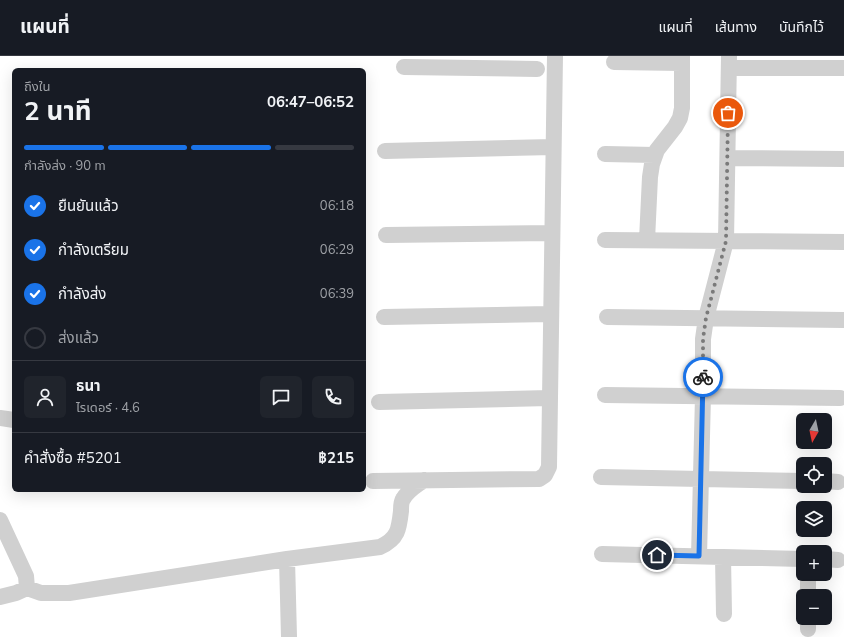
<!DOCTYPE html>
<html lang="th">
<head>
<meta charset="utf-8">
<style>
	body { margin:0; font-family:"Nunito Sans","Noto Sans Thai",sans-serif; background:#20242c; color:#f1f3f6; height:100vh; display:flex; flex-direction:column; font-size:15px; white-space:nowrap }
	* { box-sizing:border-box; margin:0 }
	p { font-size:13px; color:#9ea1a6 }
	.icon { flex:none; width:22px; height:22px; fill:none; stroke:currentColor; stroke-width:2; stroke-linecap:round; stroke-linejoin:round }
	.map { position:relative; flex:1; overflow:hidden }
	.sheet { position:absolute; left:12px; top:12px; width:354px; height:424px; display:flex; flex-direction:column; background:#171b24; border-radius:6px; box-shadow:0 4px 16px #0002 }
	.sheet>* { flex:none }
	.needle { width:26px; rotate:189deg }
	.fabs { position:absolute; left:796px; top:357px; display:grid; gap:8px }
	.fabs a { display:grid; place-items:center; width:36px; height:36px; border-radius:6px; background:#171b24; box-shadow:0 4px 16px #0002; font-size:20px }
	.pin { position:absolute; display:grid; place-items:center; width:34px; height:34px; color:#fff; margin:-17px; border:2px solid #fff; border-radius:50%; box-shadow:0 1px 4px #0007 }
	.courier { position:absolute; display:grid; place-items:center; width:40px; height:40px; margin:-20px; border:3px solid #1a73e8; border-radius:50%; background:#fff; color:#222; box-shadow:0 1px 5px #0007 }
	.summary em { font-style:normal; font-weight:700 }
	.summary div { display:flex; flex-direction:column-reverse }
	.summary { display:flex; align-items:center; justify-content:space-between; height:68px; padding:0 12px }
	h1 { font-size:26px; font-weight:700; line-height:30px }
	.bar { display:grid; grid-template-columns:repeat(4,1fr); gap:6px 4px; align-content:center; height:48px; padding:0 12px }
	.bar i { height:5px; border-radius:3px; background:#363941 }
	.bar .selected { background:#1a73e8 }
	.bar p { grid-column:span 4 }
	.line { display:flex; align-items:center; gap:10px; padding:0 12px; border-top:1px solid #363941 }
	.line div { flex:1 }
	.round { display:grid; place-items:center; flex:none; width:42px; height:42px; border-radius:6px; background:#20242c }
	ol { padding:0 12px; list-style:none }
	li { display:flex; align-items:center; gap:12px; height:44px }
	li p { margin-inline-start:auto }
	li .icon { padding:4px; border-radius:50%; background:#1a73e8; color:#fff; stroke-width:4 }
	li:last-child { color:#9ea1a6 }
	li i { width:22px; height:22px; border:2px solid #363941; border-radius:50% }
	header { display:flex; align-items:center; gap:24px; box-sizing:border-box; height:56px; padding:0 20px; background:#171b24; border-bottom:1px solid #363941 }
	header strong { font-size:19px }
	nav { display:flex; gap:22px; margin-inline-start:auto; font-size:14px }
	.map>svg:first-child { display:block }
</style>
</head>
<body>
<header>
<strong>แผนที่</strong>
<nav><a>แผนที่</a><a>เส้นทาง</a><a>บันทึกไว้</a></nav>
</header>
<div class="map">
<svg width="844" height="581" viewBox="0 0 844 581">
	<rect width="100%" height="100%" fill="#fff"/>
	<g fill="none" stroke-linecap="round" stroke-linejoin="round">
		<path stroke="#d0d0d0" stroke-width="16" d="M614,6L682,7
			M404,11L537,13
			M729,12H844
			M385,95L553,91
			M605,98L655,99
			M728,102L844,103
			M386,179L552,177
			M605,184L844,186
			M647,184L650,121L652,108L657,94L675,71L680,62L682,52V0
			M384,261L550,258
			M607,261L843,264
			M605,339L840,342
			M379,346L549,342
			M0,362L14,364
			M601,421L803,425
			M373,425L539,423L545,419L549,411L555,0
			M825,425L838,426
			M0,464L26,520L27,532
			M602,498L803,503
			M699,500L703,340V283L706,262L726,185L729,0
			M723,501L724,558
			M287,503L289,581
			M825,503L838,504
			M808,540V518
			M0,541L16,537L27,532L41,537H69L287,503L380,491C398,483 399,473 401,455C401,451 401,446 403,443C408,434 416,430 424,424
			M808,573V562"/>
	</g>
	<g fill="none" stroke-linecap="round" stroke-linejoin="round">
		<path stroke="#7a7a7a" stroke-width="4" stroke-dasharray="0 7.2" d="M703,321V283L706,262L726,185L728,57"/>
		<path stroke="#1a73e8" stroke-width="5" d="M657,499L699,500L703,321"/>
	</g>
</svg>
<div class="fabs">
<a><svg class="needle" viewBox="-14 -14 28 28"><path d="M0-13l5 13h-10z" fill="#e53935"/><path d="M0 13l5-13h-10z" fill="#9ea1a6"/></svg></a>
<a><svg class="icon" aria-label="locate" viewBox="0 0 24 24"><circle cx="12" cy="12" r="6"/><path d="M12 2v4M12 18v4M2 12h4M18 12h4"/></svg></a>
<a><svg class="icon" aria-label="layers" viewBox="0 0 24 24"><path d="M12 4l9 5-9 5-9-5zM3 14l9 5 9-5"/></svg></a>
<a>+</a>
<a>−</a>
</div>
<div class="pin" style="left:728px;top:57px;background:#ea580c"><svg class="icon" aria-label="bag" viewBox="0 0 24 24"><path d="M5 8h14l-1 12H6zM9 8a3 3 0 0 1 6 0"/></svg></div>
<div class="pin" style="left:657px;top:499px;background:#1f2937"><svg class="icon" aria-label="home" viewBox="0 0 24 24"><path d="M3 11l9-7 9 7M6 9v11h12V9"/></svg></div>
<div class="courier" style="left:703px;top:321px"><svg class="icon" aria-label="bike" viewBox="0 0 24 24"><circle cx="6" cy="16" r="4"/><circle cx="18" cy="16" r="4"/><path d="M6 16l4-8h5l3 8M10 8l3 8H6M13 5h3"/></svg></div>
<section class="sheet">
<div class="summary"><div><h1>2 นาที</h1><p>ถึงใน</p></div><em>06:47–06:52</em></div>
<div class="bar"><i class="selected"></i><i class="selected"></i><i class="selected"></i><i></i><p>กำลังส่ง · 90 m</p></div>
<ol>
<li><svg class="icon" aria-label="check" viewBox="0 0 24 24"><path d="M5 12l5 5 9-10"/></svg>ยืนยันแล้ว<p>06:18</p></li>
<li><svg class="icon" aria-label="check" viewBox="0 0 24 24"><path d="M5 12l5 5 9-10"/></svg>กำลังเตรียม<p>06:29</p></li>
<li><svg class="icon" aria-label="check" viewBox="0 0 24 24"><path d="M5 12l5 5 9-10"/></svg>กำลังส่ง<p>06:39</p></li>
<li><i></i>ส่งแล้ว</li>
</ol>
<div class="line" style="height:72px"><a class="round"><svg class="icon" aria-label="person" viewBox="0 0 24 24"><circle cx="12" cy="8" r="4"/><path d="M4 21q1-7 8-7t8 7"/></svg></a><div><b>ธนา</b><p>ไรเดอร์ · 4.6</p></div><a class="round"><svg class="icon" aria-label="chat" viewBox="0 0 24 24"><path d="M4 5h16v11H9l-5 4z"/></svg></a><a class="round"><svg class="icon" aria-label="phone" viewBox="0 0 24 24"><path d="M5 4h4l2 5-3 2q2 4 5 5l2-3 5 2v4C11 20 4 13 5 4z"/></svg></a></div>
<div class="line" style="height:52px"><div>คำสั่งซื้อ #5201</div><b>฿215</b></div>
</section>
</div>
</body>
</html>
